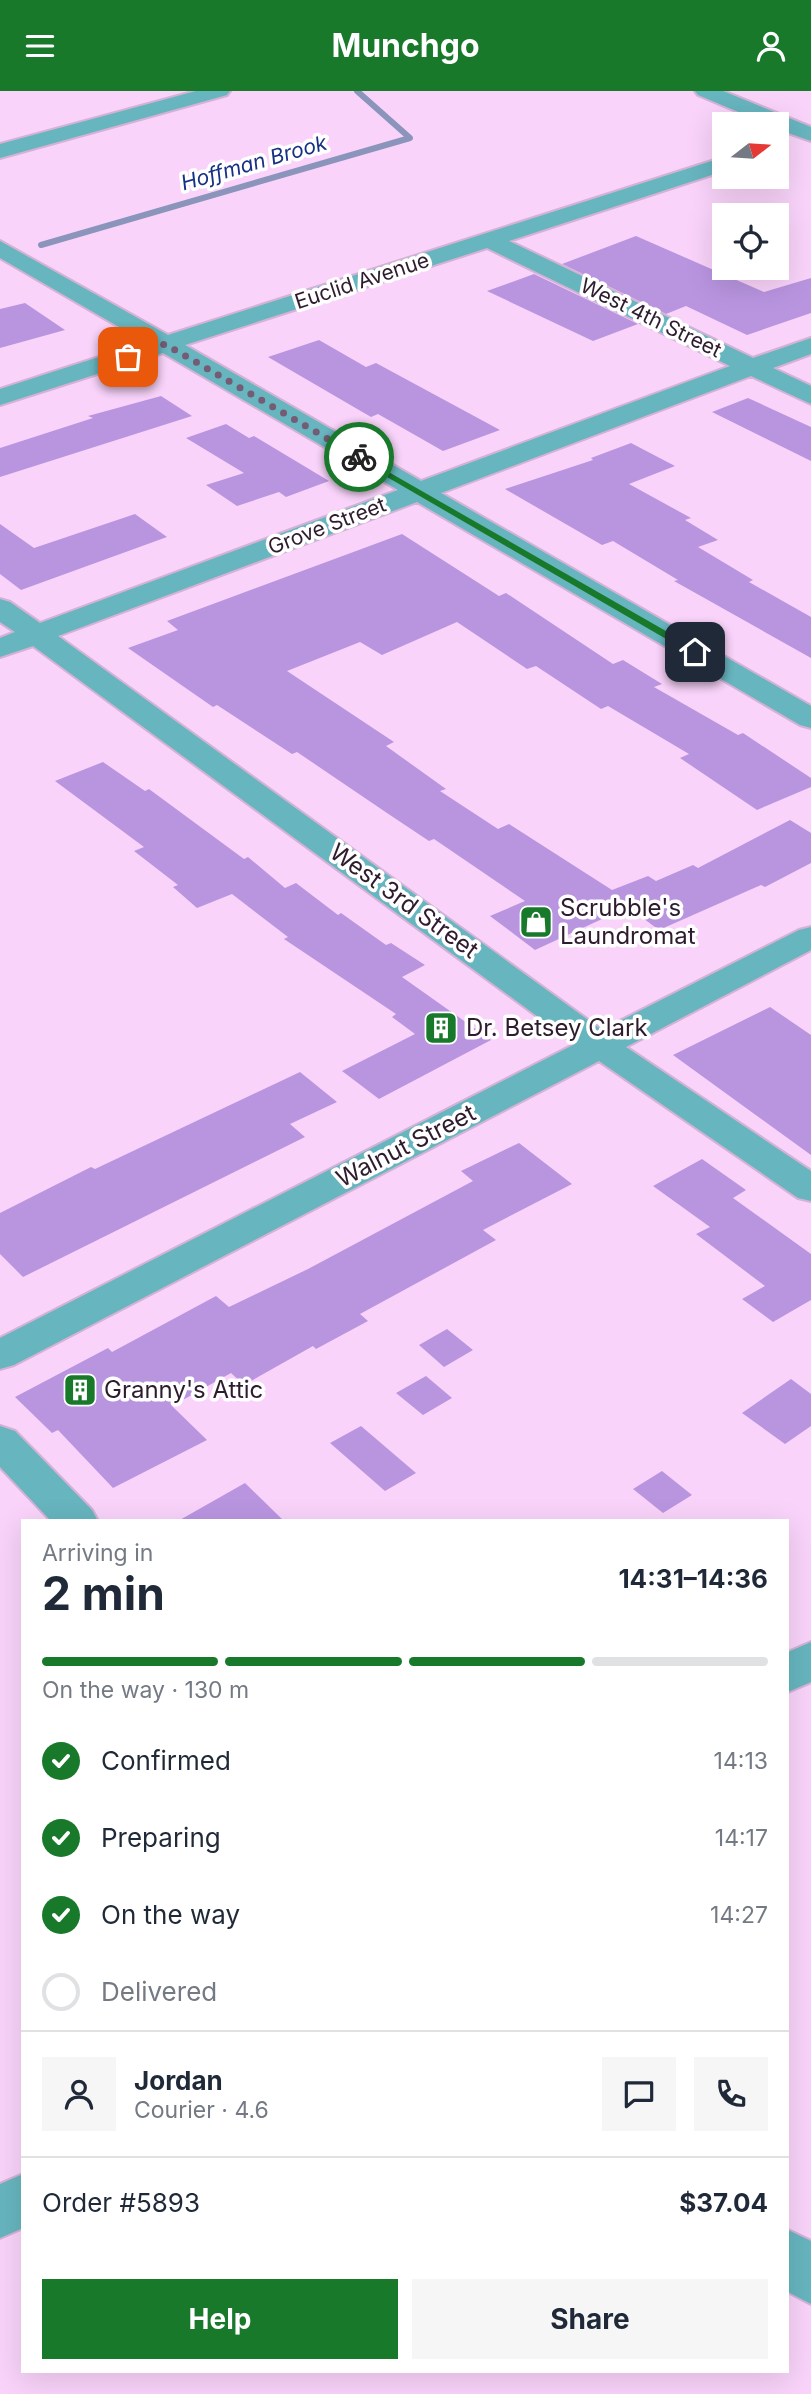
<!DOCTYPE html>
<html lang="en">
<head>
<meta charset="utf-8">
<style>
	body { margin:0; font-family:Inter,sans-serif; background:#f6f6f7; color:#1f2937; height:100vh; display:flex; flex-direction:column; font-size:26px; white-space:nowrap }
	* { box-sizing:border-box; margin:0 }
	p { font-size:23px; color:#747a83 }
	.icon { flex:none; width:38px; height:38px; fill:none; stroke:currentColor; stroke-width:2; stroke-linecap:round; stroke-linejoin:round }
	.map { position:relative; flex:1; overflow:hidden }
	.details { position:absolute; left:21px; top:1428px; width:768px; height:854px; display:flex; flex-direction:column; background:#fff; border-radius:0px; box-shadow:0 7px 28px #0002 }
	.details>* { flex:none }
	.needle { width:46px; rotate:73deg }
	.tools { position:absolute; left:712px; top:21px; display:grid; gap:14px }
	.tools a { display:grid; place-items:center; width:77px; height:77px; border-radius:0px; background:#fff; box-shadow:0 7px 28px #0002; font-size:35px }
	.pin { position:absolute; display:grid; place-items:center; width:60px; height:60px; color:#fff; margin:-30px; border-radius:14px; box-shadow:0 4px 10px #0006 }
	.courier { position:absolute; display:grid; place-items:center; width:70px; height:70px; margin:-35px; border:5px solid #18792b; border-radius:50%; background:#fff; color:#222; box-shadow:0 2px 9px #0007 }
	.head em { font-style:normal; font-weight:700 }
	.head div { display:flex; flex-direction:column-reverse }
	.head { display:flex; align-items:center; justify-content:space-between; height:119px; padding:0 21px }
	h1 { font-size:46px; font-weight:700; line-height:52px }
	.bar { display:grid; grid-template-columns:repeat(4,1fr); gap:10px 7px; align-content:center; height:84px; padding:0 21px }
	.bar i { height:9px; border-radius:5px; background:#e0e1e3 }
	.bar .current { background:#18792b }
	.bar p { grid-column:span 4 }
	.line { display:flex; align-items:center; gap:18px; padding:0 21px; border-top:2px solid #e0e1e3 }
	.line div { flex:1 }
	.round { display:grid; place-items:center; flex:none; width:74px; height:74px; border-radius:0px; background:#f6f6f7 }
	ol { padding:0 21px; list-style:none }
	li { display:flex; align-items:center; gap:21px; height:77px }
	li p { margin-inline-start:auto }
	li .icon { padding:7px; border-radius:50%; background:#18792b; color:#fff; stroke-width:4 }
	li:last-child { color:#747a83 }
	li i { width:38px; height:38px; border:4px solid #e0e1e3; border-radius:50% }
	.primary-button { display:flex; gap:14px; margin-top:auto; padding:14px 21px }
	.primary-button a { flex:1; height:80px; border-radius:0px; background:#18792b; color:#fff; font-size:28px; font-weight:700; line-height:80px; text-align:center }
	.primary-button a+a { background:#f6f6f7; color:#1f2937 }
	header { display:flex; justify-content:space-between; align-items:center; height:91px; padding:0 21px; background:#18792b; color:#fff; font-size:32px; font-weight:700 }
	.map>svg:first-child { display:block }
</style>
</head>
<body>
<header><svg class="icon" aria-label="menu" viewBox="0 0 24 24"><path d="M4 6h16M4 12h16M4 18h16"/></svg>Munchgo<svg class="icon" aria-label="person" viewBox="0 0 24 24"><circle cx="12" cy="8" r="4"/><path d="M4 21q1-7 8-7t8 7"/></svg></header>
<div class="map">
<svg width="811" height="2303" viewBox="0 0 811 2303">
	<rect width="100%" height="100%" fill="#f9d3fa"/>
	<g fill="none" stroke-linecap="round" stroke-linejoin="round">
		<path stroke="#8b94ba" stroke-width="6" d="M41,154L410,47L357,0"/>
	</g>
	<path fill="#b995e0" d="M636,145L764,201L811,187V222L747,244L686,215L666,223L562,173Z
		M534,183L638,233L593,250L487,200Z
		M25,212L65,239L0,257V218Z
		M319,249L366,276L376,272L500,339L443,360L378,323L371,326L268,266Z
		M161,305L192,325L0,386V357L93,327L88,325Z
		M748,307L811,336V370L712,321Z
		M226,333L249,347L254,345L329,390L286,406L279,401L237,415L206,394L244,382L186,347Z
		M631,352L675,375L629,393L691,427L685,429L718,449L698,456L753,489L749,491L811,526V567L674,490L678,489L613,450L602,454L505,398L593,369L591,367Z
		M135,423L167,446L21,499L0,483V433L34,457Z
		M402,443L499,505L506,502L613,573L623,569L662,593L654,596L738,644L743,642L811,687V696L757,719L680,667L689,663L608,615L601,618L536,575L527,578L457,531L382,564L360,551L287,580L394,651L386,655L446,698L440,700L498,738L509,733L612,799L648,785L656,790L693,774L698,777L790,729L811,742V772L765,796L761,794L659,839L628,816L535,859L490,825L525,810L434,748L429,750L387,722L297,661L292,663L217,614L213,616L128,557L178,539L167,530Z
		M103,671L145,700L149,698L244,768L248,766L285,797L296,792L338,824L341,822L386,854L391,852L425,874L402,886L491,949L379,1008L342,980L415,943L392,926L396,923L284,848L288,846L232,803L197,817L173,796L178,794L134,760L144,756L55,690Z
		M770,916L811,944V1064L673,964Z
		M300,981L337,1011L290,1033L305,1046L23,1186L0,1163V1122L91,1076L95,1078Z
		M519,1052L572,1093L483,1139L496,1149L360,1223L368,1230L316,1258L313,1255L244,1294L231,1282L172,1315L207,1349L113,1397L58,1339L52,1342L15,1306L108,1257L112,1261L216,1205L229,1216L308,1178L473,1090L461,1080Z
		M702,1068L746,1099L733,1107L811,1163V1209L773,1231L742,1208L765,1195L696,1143L710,1136L653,1095Z
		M447,1238L473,1259L444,1276L419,1254Z
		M426,1285L452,1307L423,1324L396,1302Z
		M791,1288L811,1303V1335L785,1353L742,1322Z
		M361,1335L416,1382L385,1400L330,1352Z
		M662,1380L692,1404L663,1422L633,1398Z
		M245,1392L284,1430H178Z"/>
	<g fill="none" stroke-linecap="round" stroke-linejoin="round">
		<defs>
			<path id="minor" d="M196,0H230L227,4L0,67V53Z
				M695,0H723L811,36V50L777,38V33H767L698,4Z
				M724,66V80L509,150L753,267L811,247V263L773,277L811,295V313L751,285L441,402L811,615V637L800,634L417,411L58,545L602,939L799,839L811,836V859L626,956L811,1080V1110L798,1107L599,970L14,1274L0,1278V1247L575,953L33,555L0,566V547L15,541L0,531V508L10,511L40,532L398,399L163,262L0,314V298L145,251L0,167V150L168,244ZM487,157L730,275L421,390L185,254Z
				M0,1335L15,1340L92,1419L98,1430H51L0,1376Z
				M811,1551V1591L788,1601V1561Z
				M23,2083V2137L0,2147V2093Z
				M788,2139L811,2150V2213L788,2201Z"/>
		</defs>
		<use href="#minor" stroke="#d4b2d5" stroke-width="4"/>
		<use href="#minor" fill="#67b5bf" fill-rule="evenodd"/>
	</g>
	<path fill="#18792b" d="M359,364L699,559L700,561L692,563L356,368Z"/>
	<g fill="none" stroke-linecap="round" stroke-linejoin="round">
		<path stroke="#755c75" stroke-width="7" stroke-dasharray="0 12.6" d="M128,266L165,253L359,366"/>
	</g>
	<defs>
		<symbol id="shop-square" viewBox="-11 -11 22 22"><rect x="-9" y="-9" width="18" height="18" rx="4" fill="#18792b" stroke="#fff"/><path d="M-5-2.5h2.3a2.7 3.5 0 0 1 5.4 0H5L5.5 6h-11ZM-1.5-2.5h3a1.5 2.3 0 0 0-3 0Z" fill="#fff"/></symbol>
		<symbol id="building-square" viewBox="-11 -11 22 22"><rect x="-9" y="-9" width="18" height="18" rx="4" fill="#18792b" stroke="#fff"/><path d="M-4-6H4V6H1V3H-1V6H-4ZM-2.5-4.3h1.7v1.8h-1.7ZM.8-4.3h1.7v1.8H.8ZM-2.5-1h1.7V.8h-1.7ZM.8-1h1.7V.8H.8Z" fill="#fff"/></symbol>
	</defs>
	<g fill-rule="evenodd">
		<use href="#shop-square" x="517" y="812" width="38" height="38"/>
		<use href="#building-square" x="422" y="918" width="38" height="38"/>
		<use href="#building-square" x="61" y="1280" width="38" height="38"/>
	</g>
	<g text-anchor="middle" stroke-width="7" stroke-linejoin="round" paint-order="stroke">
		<g font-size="21" font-style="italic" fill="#163084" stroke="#fff">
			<text transform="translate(254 72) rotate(-16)" y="7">Hoffman Brook</text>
		</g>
		<g font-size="21" fill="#2e1c2e" stroke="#fff">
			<text transform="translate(362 190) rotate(-18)" y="7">Euclid Avenue</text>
			<text transform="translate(651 227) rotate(26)" y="7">West 4th Street</text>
			<text transform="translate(327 435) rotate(-21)" y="7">Grove Street</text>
		</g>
		<g font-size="24" fill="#2e1c2e" stroke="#fff">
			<text transform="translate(404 810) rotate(36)" y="8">West 3rd Street</text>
			<text transform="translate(406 1055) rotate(-27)" y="8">Walnut Street</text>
		</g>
		<g font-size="24" fill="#2e1c2e" stroke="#fff" text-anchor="start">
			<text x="560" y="825">Scrubble's<tspan x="560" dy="28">Laundromat</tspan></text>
			<text x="466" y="945">Dr. Betsey Clark</text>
			<text x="104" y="1307">Granny's Attic</text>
		</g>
	</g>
</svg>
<div class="tools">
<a><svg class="needle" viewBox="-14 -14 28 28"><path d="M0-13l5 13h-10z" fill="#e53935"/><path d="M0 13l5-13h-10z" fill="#747a83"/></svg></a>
<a><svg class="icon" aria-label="locate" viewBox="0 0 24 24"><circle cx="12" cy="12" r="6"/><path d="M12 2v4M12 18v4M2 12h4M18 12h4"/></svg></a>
</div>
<div class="pin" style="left:128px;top:266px;background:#ea580c"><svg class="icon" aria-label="bag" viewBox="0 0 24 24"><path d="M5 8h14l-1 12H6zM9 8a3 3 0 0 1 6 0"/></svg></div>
<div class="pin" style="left:695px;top:561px;background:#1f2937"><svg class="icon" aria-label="home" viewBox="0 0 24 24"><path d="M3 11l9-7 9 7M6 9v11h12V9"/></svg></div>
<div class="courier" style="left:359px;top:366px"><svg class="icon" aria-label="bike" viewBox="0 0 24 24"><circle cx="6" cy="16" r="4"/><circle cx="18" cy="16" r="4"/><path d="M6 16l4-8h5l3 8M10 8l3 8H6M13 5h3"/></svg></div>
<section class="details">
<div class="head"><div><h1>2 min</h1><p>Arriving in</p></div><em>14:31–14:36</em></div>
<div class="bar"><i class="current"></i><i class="current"></i><i class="current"></i><i></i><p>On the way · 130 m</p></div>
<ol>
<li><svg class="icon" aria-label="check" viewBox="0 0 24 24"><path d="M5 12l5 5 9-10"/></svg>Confirmed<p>14:13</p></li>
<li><svg class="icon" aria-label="check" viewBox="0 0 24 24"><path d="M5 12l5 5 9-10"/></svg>Preparing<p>14:17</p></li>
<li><svg class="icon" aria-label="check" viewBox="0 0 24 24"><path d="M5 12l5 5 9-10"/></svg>On the way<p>14:27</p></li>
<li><i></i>Delivered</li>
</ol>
<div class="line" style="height:126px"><a class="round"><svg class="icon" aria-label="person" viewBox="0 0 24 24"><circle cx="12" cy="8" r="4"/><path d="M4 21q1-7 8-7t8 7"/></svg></a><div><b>Jordan</b><p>Courier · 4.6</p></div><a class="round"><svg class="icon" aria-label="chat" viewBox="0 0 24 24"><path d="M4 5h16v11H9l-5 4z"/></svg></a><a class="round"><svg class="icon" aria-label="phone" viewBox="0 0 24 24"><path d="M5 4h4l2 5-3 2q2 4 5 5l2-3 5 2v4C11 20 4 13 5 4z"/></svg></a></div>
<div class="line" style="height:91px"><div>Order #5893</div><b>$37.04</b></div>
<div class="primary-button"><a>Help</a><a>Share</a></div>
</section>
</div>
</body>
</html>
